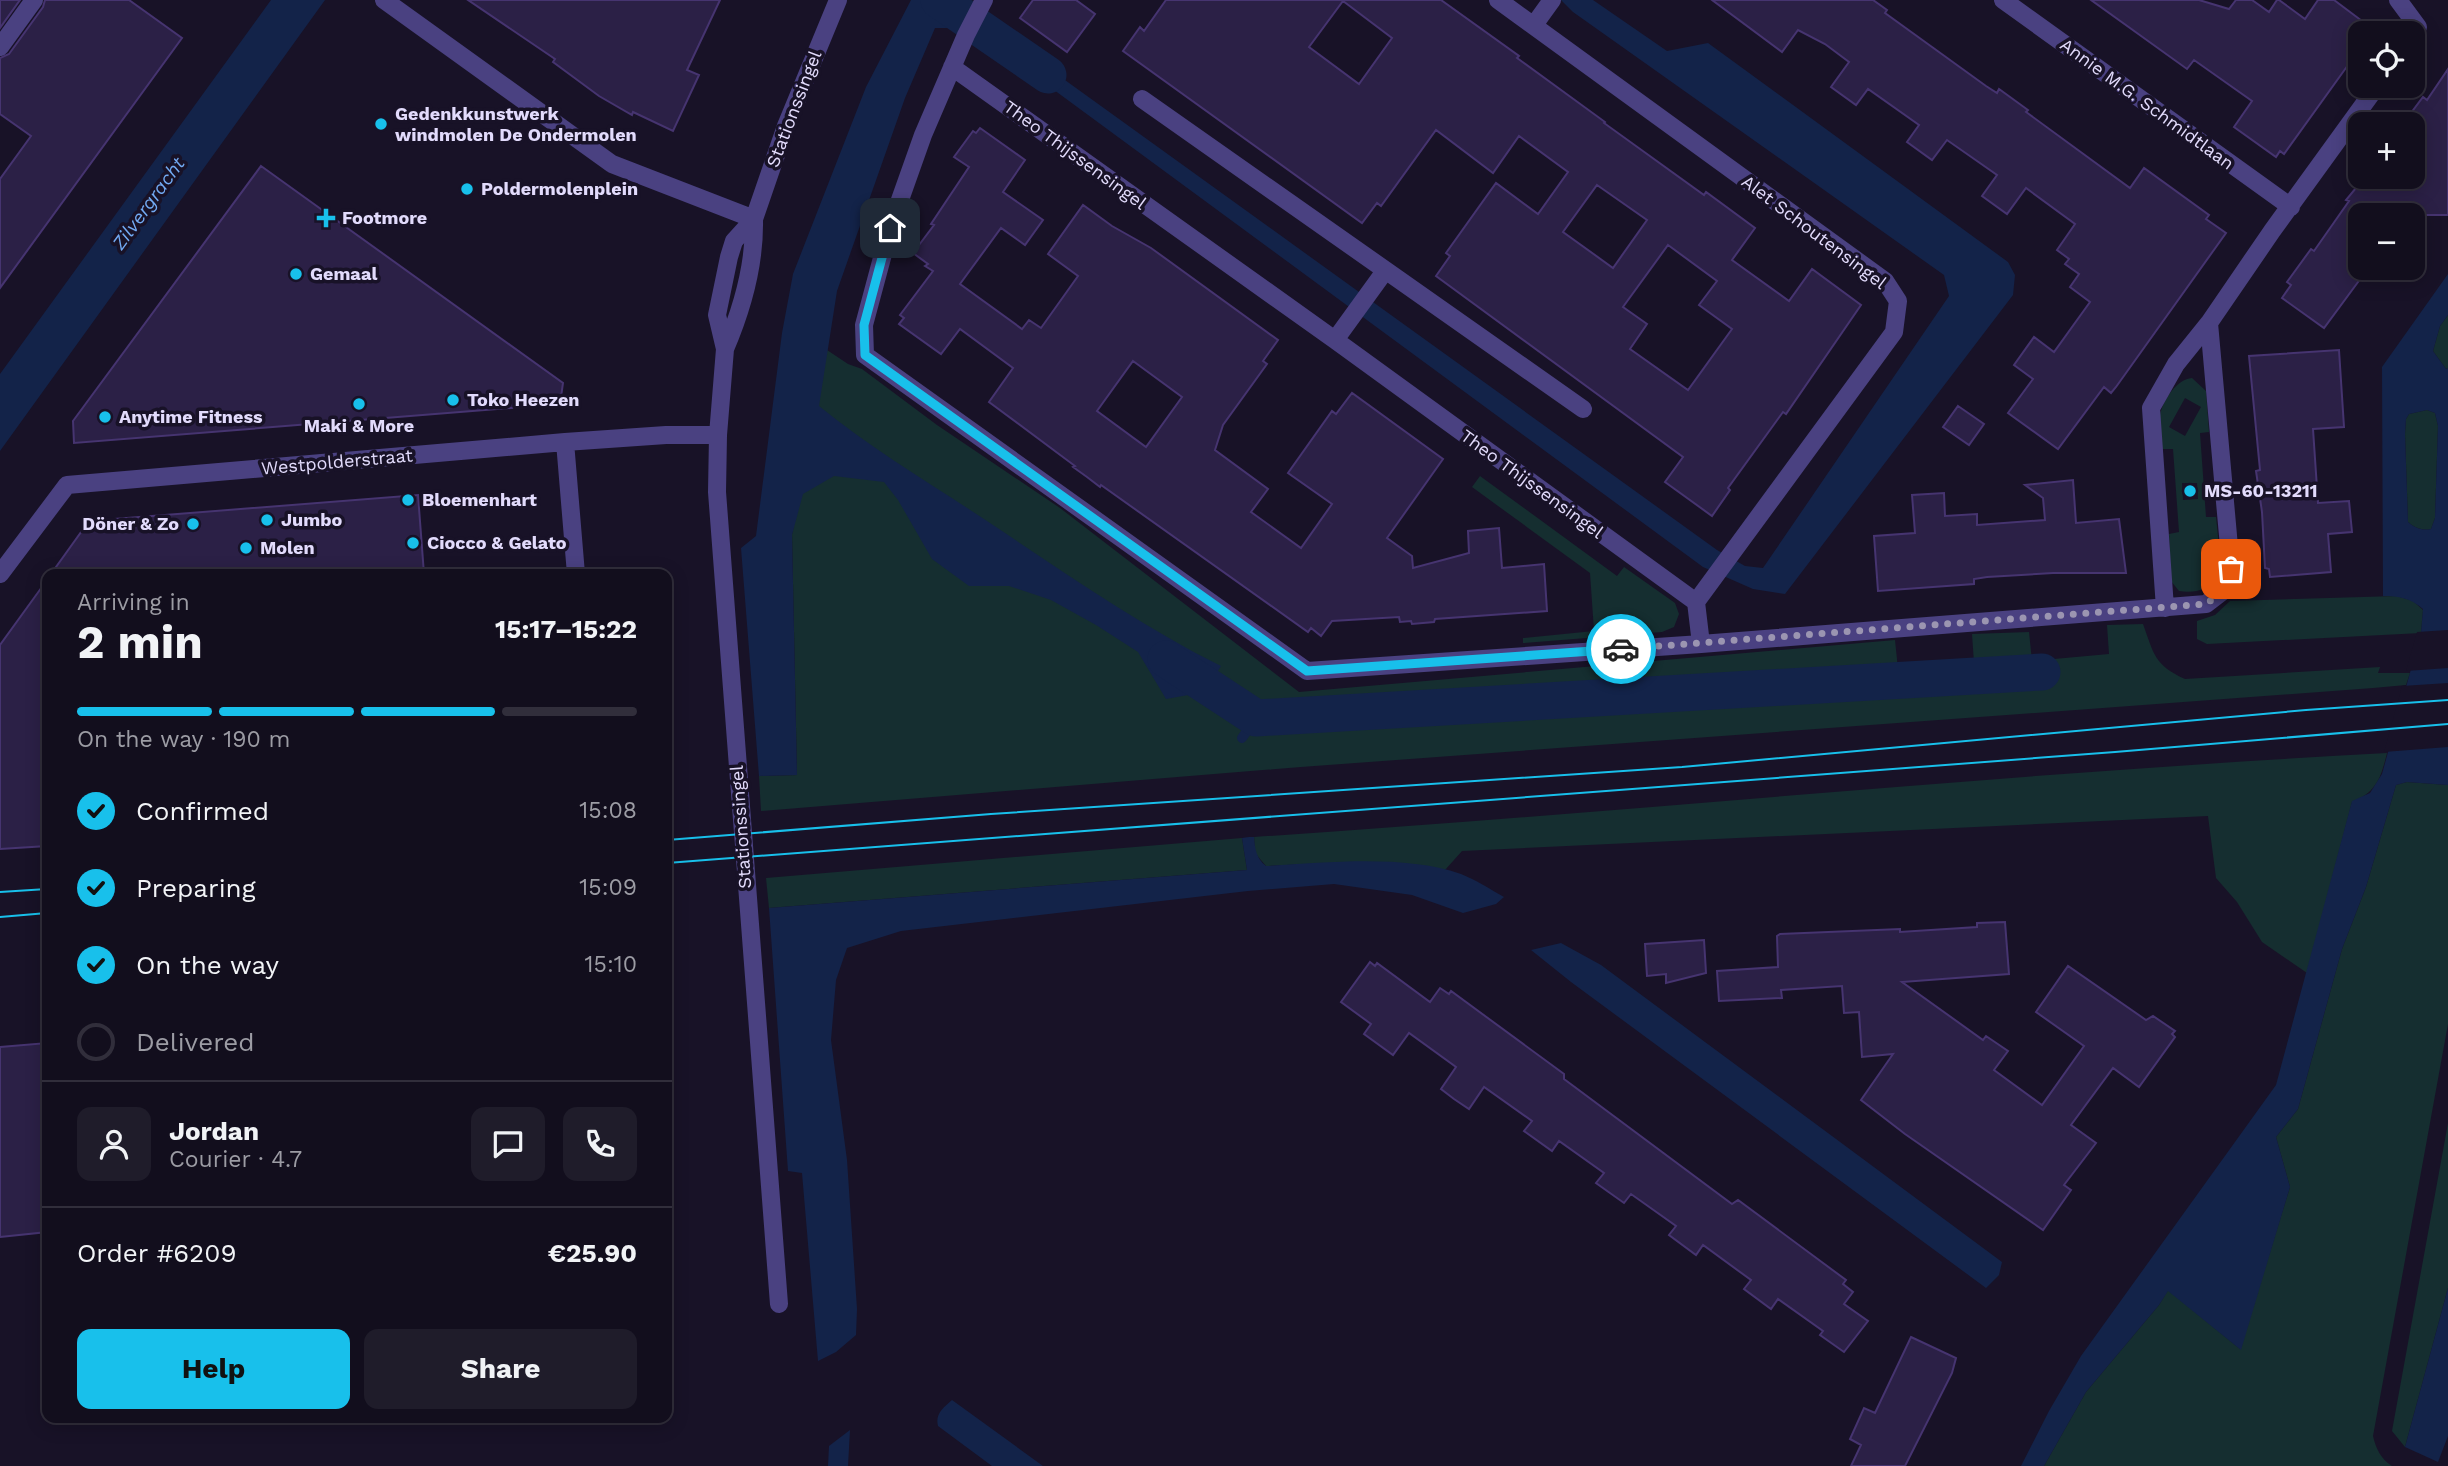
<!DOCTYPE html>
<html lang="en">
<head>
<meta charset="utf-8">
<style>
	body { margin:0; font-family:"Work Sans",sans-serif; background:#1f1c2a; color:#f1f3f6; height:100vh; display:flex; flex-direction:column; font-size:26px; white-space:nowrap }
	* { box-sizing:border-box; margin:0 }
	p { font-size:23px; color:#9c9ca4 }
	.icon { flex:none; width:38px; height:38px; fill:none; stroke:currentColor; stroke-width:2; stroke-linecap:round; stroke-linejoin:round }
	.map { position:relative; flex:1; overflow:hidden }
	.drawer { position:absolute; left:42px; top:569px; width:630px; height:854px; display:flex; flex-direction:column; background:#120e1d; border-radius:14px; box-shadow:0 4px 18px #0003,0 0 0 2px #312e3b }
	.drawer>* { flex:none }
	.buttons { position:absolute; left:2348px; top:21px; display:grid; gap:14px }
	.buttons a { display:grid; place-items:center; width:77px; height:77px; border-radius:14px; background:#120e1d; box-shadow:0 4px 18px #0003,0 0 0 2px #312e3b; font-size:35px }
	.pin { position:absolute; display:grid; place-items:center; width:60px; height:60px; color:#fff; margin:-30px; border-radius:14px; box-shadow:0 4px 10px #0006 }
	.courier { position:absolute; display:grid; place-items:center; width:70px; height:70px; margin:-35px; border:5px solid #18c0eb; border-radius:50%; background:#fff; color:#222; box-shadow:0 2px 9px #0007 }
	.summary em { font-style:normal; font-weight:700 }
	.summary div { display:flex; flex-direction:column-reverse }
	.summary { display:flex; align-items:center; justify-content:space-between; height:119px; padding:0 35px }
	h1 { font-size:46px; font-weight:700; line-height:52px }
	.bar { display:grid; grid-template-columns:repeat(4,1fr); gap:10px 7px; align-content:center; height:84px; padding:0 35px }
	.bar i { height:9px; border-radius:5px; background:#312e3b }
	.bar .on { background:#18c0eb }
	.bar p { grid-column:span 4 }
	.line { display:flex; align-items:center; gap:18px; padding:0 35px; border-top:2px solid #312e3b }
	.line div { flex:1 }
	.round { display:grid; place-items:center; flex:none; width:74px; height:74px; border-radius:14px; background:#1f1c2a }
	ol { padding:0 35px; list-style:none }
	li { display:flex; align-items:center; gap:21px; height:77px }
	li p { margin-inline-start:auto }
	li .icon { padding:7px; border-radius:50%; background:#18c0eb; color:#111; stroke-width:4 }
	li:last-child { color:#9c9ca4 }
	li i { width:38px; height:38px; border:4px solid #312e3b; border-radius:50% }
	.action { display:flex; gap:14px; margin-top:auto; padding:14px 35px }
	.action a { flex:1; height:80px; border-radius:14px; background:#18c0eb; color:#111; font-size:28px; font-weight:700; line-height:80px; text-align:center }
	.action a+a { background:#1f1c2a; color:#f1f3f6 }
	.map>svg:first-child { display:block }
</style>
</head>
<body>
<div class="map">
<svg width="2448" height="1466" viewBox="0 0 2448 1466">
	<rect width="100%" height="100%" fill="#181227"/>
	<path fill="#152e30" fill-rule="evenodd" d="M2448,315V368L2446,369L2433,351L2440,326Z
		M827,350L848,364L862,369L937,425L1060,508L1299,692L1895,640L1898,669L1974,663L1972,634L2029,632L2032,661L2109,654L2107,625L2143,624C2154,654 2154,665 2185,679L2380,667L2378,673H2410L2406,685L2373,688L1301,767L761,811L759,776L797,775L792,535Z
		M2192,378L2206,391L2209,432L2200,433L2206,517H2216C2219,549 2229,598 2179,591L2171,581L2169,534L2179,532L2173,449H2162C2162,439 2158,425 2160,415C2163,400 2177,379 2192,378ZM2185,398L2201,407L2185,436L2169,427ZM2182,483H2197L2198,499L2183,500Z
		M2427,410L2435,413L2438,426L2435,518L2431,529C2422,531 2415,528 2408,522L2405,434L2406,419L2409,414Z
		M1480,476L1617,576L1624,567L1675,603L1679,614L1674,627L1662,632L1523,643V638L1594,631L1590,573L1472,487Z
		M2397,596L2413,601L2423,610L2421,633L2207,644L2197,639V621L2215,615L2230,601Z
		M2387,753C2381,777 2377,792 2352,802L2307,973L2262,942L2237,902L2216,878L2208,816L1462,851L1445,870C1385,859 1326,863 1266,866L1255,853L1254,837C1632,812 2009,773 2387,753Z
		M2407,782L2448,785V1024L2373,1436C2376,1449 2381,1459 2392,1466H2044L2086,1392L2159,1305L2168,1290L2240,1349L2290,1187L2276,1137L2298,1109L2342,949L2366,887L2396,785Z
		M1242,838L1247,870L769,908L766,878Z
		M2448,1123V1288L2405,1447L2392,1431Z"/>
	<path fill="#132349" fill-rule="evenodd" d="M271,0H325L0,451V374Z
		M911,0H956L964,5L952,28H935L905,98L837,291L819,406C873,450 933,485 990,523C1065,573 1141,626 1221,666L1205,692L1166,699L1138,652L1096,625L1051,600L1009,586H969L932,559L898,500L884,482L834,476L803,494L792,535L797,775L759,776L741,548L756,536L782,333L793,274L866,87Z
		M1561,0H1593L1667,51L1708,43L2008,262L2015,275L2013,295L1785,594L1753,589L1703,567L1005,54L1008,39L1717,550L1745,566L1763,568L1949,296L1944,275L1573,12Z
		M2448,274V315L2440,326L2433,351L2446,369L2448,368V785L2407,782L2396,785L2366,887L2342,949L2298,1109L2276,1137L2290,1187L2241,1350L2168,1291L2159,1305L2086,1392L2044,1466H2021L2049,1411L2081,1356L2276,1085L2352,801L2370,793L2382,774L2421,633L2423,609C2410,598 2399,596 2383,596L2382,367ZM2427,410L2435,413L2438,426L2435,518L2431,529C2422,531 2415,528 2408,522L2405,434L2406,419L2409,414Z
		M1249,837H1254C1255,849 1256,858 1266,866C1326,863 1403,854 1461,874C1476,880 1490,889 1504,897L1496,904L1463,913L1412,895L1334,884L1248,891L901,931L847,948L836,980L831,1040L847,1160L857,1309L856,1335L836,1352L818,1361L802,1173L788,1171L769,908L1247,870L1242,838Z
		M1561,943L1601,965L2002,1262L1999,1275L1986,1288L1571,982L1531,950Z
		M2448,1288V1436L2438,1462L2405,1447Z
		M952,1400L1043,1466H992L938,1426C935,1414 943,1408 952,1400Z
		M850,1430L848,1466H828L829,1446Z"/>
	<path fill="#181227" d="M2448,630V668L2406,671L2417,632Z
		M2448,683V747L2384,752L2402,686Z"/>
	<g fill="none" stroke-linecap="round" stroke-linejoin="round">
		<path stroke="#132349" stroke-width="10" d="M1242,738L1256,718"/>
		<path stroke="#132349" stroke-width="37" d="M939,0L1048,75
			M1166,659L1256,718L2042,672"/>
	</g>
	<path fill="#2b2046" stroke="#463470" stroke-width="2" fill-rule="evenodd" d="M0,0H20L0,28Z
		M45,0H129L182,38L0,288V179L31,136L0,114V58L9,54L43,7Z
		M468,0H720L687,70L699,75L673,131L633,112L632,115L599,96L553,62L555,59Z
		M1033,0H1076L1095,14L1067,52L1020,18Z
		M1166,0H1441L1519,56L1517,58L1605,122L1604,123L1704,195L1706,192L1755,228L1732,260L1789,301L1812,269L1861,305L1786,414L1783,412L1728,488L1730,490L1712,516L1665,482L1683,457L1436,276L1450,256L1446,253L1496,183L1538,214L1568,172L1519,136L1493,173L1436,130L1381,206L1377,203L1362,223L1123,51L1140,27L1144,31ZM1343,1L1392,38L1359,84L1309,47ZM1597,185L1647,220L1613,268L1563,232ZM1668,245L1717,281L1699,305L1732,329L1688,390L1630,349L1647,324L1623,307Z
		M1712,0H1873L1887,10L1885,13L1986,86L1997,93L1999,89L2028,110L2026,112L2130,188L2144,168L2209,215L2206,219L2226,233L2116,387L2111,393L2104,387L2058,449L2008,413L2033,379L2014,365L2034,337L2054,352L2090,302L2070,287L2079,274L2065,264L2069,259L2057,250L2075,224L2026,188L2007,214L1982,196L1997,175L1947,140L1932,160L1907,142L1919,125L1868,89L1856,105L1831,87L1849,62L1825,44L1798,30L1782,52Z
		M2091,0H2199L2229,9L2236,0H2252L2269,12L2277,0H2279L2305,19L2318,0H2334L2370,27L2367,33H2361V47L2284,154L2280,151L2276,157L2234,127L2252,101L2194,60L2187,69Z
		M2448,69V215H2361V278L2324,328L2282,298L2291,285L2287,282L2311,249L2314,251L2349,201L2346,200L2365,177H2413V124L2405,121L2423,97L2427,100Z
		M980,128L1025,160L1003,192L1043,220L1025,245L1001,228L960,284L1022,329L1029,320L1041,328L1078,276L1048,254L1083,205L1112,226L1151,248L1278,340L1263,361L1267,364L1223,425L1215,450L1268,489L1251,512L1301,548L1332,504L1288,473L1332,411L1336,414L1352,393L1443,459L1387,538L1412,556L1413,568L1469,553L1468,531L1499,528L1502,568L1544,564L1547,611L1435,619L1434,622L1412,624L1411,621L1400,622L1399,617L1332,621L1321,636L1311,628L1308,632L1101,485L1100,487L1087,477L1073,467L1075,466L989,402L1013,368L960,329L941,354L899,324L904,318L900,315L933,271L925,266L928,264L913,253L934,225L931,224L969,167L954,157L973,131L976,133ZM1133,361L1182,397L1146,447L1097,411Z
		M261,166L563,383L560,404L74,443L73,421Z
		M2339,350L2344,427L2313,429L2318,503L2349,501L2352,532L2328,534L2331,572L2270,577L2269,569L2265,568L2262,512L2256,471L2260,470L2249,356Z
		M1958,406L1984,424L1969,445L1943,427Z
		M2073,480L2076,523L2119,519L2126,573H2053L1987,577L1974,579V584L1878,591L1874,536L1915,533L1912,495L1944,493L1945,516L1977,514V525L2045,520L2043,498L2025,485Z
		M418,495L424,574H51L89,521Z
		M47,580V846L0,849V645Z
		M2005,922L2009,974L1902,982L1983,1040L1986,1036L2008,1051L1994,1070L2042,1105L2084,1046L2036,1012L2068,966L2146,1020L2153,1016L2175,1031L2172,1034L2175,1037L2139,1087L2113,1068L2071,1125L2096,1143L2064,1185L2071,1190L2043,1230L1905,1134L1861,1100L1893,1054L1862,1057L1859,1012L1844,1013L1842,986L1781,990L1782,998L1719,1001L1717,971L1778,967L1777,936L1780,934L1900,929V932L1977,927V923Z
		M1704,940L1706,973L1666,983V974L1647,976L1645,944Z
		M1370,962L1375,966L1377,963L1430,1002L1440,988L1449,994L1451,991L1564,1074V1079L1732,1204L1738,1200L1846,1280L1843,1284L1853,1292L1844,1304L1868,1321L1844,1352L1820,1335L1823,1331L1778,1299L1771,1309L1744,1289L1751,1280L1703,1245L1696,1255L1669,1235L1676,1226L1631,1194L1624,1203L1596,1183L1604,1173L1559,1141L1552,1151L1524,1131L1532,1121L1484,1087L1469,1109L1454,1099L1441,1089L1456,1067L1409,1033L1393,1055L1364,1034L1371,1024L1341,1002Z
		M47,1043V1232L0,1237V1047Z
		M1911,1337L1956,1358L1952,1373L1905,1466H1851L1861,1445L1850,1439L1864,1408L1875,1413Z"/>
	<g fill="none" stroke-linecap="round" stroke-linejoin="round">
		<path stroke="#4a4181" stroke-width="18" d="M384,0L612,164L754,219
			M984,0L966,35L923,135L890,228L864,325L865,355L1307,671L1701,644L2206,604L2223,591L2231,569L2209,323L2272,231L2377,86
			M1498,0L1885,281L1898,301L1894,332L1696,602
			M2003,0L2291,207
			M2398,0L2418,27L2413,33
			M1534,25L1552,0
			M0,47L34,0
			M952,67L1335,340L1696,602L1701,644
			M1142,99L1583,409
			M1335,340L1385,271
			M725,349C743,307 755,265 754,219
			M565,442L576,574
			M0,574L67,485L565,442L666,435H718
			M2165,608L2151,408L2176,364L2209,323
			M779,1304L717,492L718,435L725,349L717,315L729,257L734,241L754,219L786,126L838,0"/>
		<path stroke="#18c0eb" stroke-width="2" d="M667,840L991,814L1682,767L2306,710L2448,700
			M667,863L2115,752L2448,724
			M0,892L47,889
			M0,917L47,913"/>
	</g>
	<g fill="none" stroke-linecap="round" stroke-linejoin="round">
		<path stroke="#9b95b1" stroke-width="7" stroke-dasharray="0 12.6" d="M1621,649L2206,604L2223,591L2231,569"/>
		<path stroke="#18c0eb" stroke-width="9" d="M890,228L864,325L865,355L1307,671L1621,649"/>
	</g>
	<g fill="#18c0eb" stroke="#181227" stroke-width="2.5">
		<circle cx="381" cy="124" r="7"/>
		<circle cx="467" cy="189" r="7"/>
		<path d="M322.5 207.5h7v7h7v7h-7v7h-7v-7h-7v-7h7z"/>
		<circle cx="296" cy="274" r="7"/>
		<circle cx="453" cy="400" r="7"/>
		<circle cx="359" cy="404" r="7"/>
		<circle cx="105" cy="417" r="7"/>
		<circle cx="2190" cy="491" r="7"/>
		<circle cx="408" cy="500" r="7"/>
		<circle cx="267" cy="520" r="7"/>
		<circle cx="193" cy="524" r="7"/>
		<circle cx="413" cy="543" r="7"/>
		<circle cx="246" cy="548" r="7"/>
	</g>
	<g text-anchor="middle" stroke-width="7" stroke-linejoin="round" paint-order="stroke">
		<g font-size="18" fill="#e2dbfc" stroke="#181227">
			<text transform="translate(2147 104) rotate(36)" y="6">Annie M.G. Schmidtlaan</text>
			<text transform="translate(794 109) rotate(-69)" y="6">Stationssingel</text>
			<text transform="translate(1075 155) rotate(36)" y="6">Theo Thijssensingel</text>
			<text transform="translate(1814 232) rotate(37)" y="6">Alet Schoutensingel</text>
			<text transform="translate(337 462) rotate(-5)" y="6">Westpolderstraat</text>
			<text transform="translate(1532 484) rotate(36)" y="6">Theo Thijssensingel</text>
			<text transform="translate(741 827) rotate(-94)" y="6">Stationssingel</text>
		</g>
		<g font-size="18" font-weight="bold" fill="#e2dbfc" stroke="#181227" text-anchor="start">
			<text x="395" y="120">Gedenkkunstwerk<tspan x="395" dy="21">windmolen De Ondermolen</tspan></text>
			<text x="481" y="195">Poldermolenplein</text>
			<text x="342" y="224">Footmore</text>
			<text x="310" y="280">Gemaal</text>
			<text x="467" y="406">Toko Heezen</text>
			<text x="119" y="423">Anytime Fitness</text>
			<text x="359" y="432" text-anchor="middle">Maki &amp; More</text>
			<text x="2204" y="497">MS-60-13211</text>
			<text x="422" y="506">Bloemenhart</text>
			<text x="281" y="526">Jumbo</text>
			<text x="179" y="530" text-anchor="end">Döner &amp; Zo</text>
			<text x="427" y="549">Ciocco &amp; Gelato</text>
			<text x="260" y="554">Molen</text>
		</g>
		<g font-size="19" font-style="italic" fill="#72aaf3" stroke="#181227">
			<text transform="translate(148 203) rotate(-54)" y="7">Zilvergracht</text>
		</g>
	</g>
</svg>
<div class="buttons">
<a><svg class="icon" aria-label="locate" viewBox="0 0 24 24"><circle cx="12" cy="12" r="6"/><path d="M12 2v4M12 18v4M2 12h4M18 12h4"/></svg></a>
<a>+</a>
<a>−</a>
</div>
<div class="pin" style="left:2231px;top:569px;background:#ea580c"><svg class="icon" aria-label="bag" viewBox="0 0 24 24"><path d="M5 8h14l-1 12H6zM9 8a3 3 0 0 1 6 0"/></svg></div>
<div class="pin" style="left:890px;top:228px;background:#1f2937"><svg class="icon" aria-label="home" viewBox="0 0 24 24"><path d="M3 11l9-7 9 7M6 9v11h12V9"/></svg></div>
<div class="courier" style="left:1621px;top:649px"><svg class="icon" aria-label="car" viewBox="0 0 24 24"><path d="M5 17H2v-5l4-1 3-4h7l3 4 3 1v5h-3M9 17h6M6 11h13"/><circle cx="7" cy="17" r="2"/><circle cx="17" cy="17" r="2"/></svg></div>
<section class="drawer">
<div class="summary"><div><h1>2 min</h1><p>Arriving in</p></div><em>15:17–15:22</em></div>
<div class="bar"><i class="on"></i><i class="on"></i><i class="on"></i><i></i><p>On the way · 190 m</p></div>
<ol>
<li><svg class="icon" aria-label="check" viewBox="0 0 24 24"><path d="M5 12l5 5 9-10"/></svg>Confirmed<p>15:08</p></li>
<li><svg class="icon" aria-label="check" viewBox="0 0 24 24"><path d="M5 12l5 5 9-10"/></svg>Preparing<p>15:09</p></li>
<li><svg class="icon" aria-label="check" viewBox="0 0 24 24"><path d="M5 12l5 5 9-10"/></svg>On the way<p>15:10</p></li>
<li><i></i>Delivered</li>
</ol>
<div class="line" style="height:126px"><a class="round"><svg class="icon" aria-label="person" viewBox="0 0 24 24"><circle cx="12" cy="8" r="4"/><path d="M4 21q1-7 8-7t8 7"/></svg></a><div><b>Jordan</b><p>Courier · 4.7</p></div><a class="round"><svg class="icon" aria-label="chat" viewBox="0 0 24 24"><path d="M4 5h16v11H9l-5 4z"/></svg></a><a class="round"><svg class="icon" aria-label="phone" viewBox="0 0 24 24"><path d="M5 4h4l2 5-3 2q2 4 5 5l2-3 5 2v4C11 20 4 13 5 4z"/></svg></a></div>
<div class="line" style="height:91px"><div>Order #6209</div><b>€25.90</b></div>
<div class="action"><a>Help</a><a>Share</a></div>
</section>
</div>
</body>
</html>
